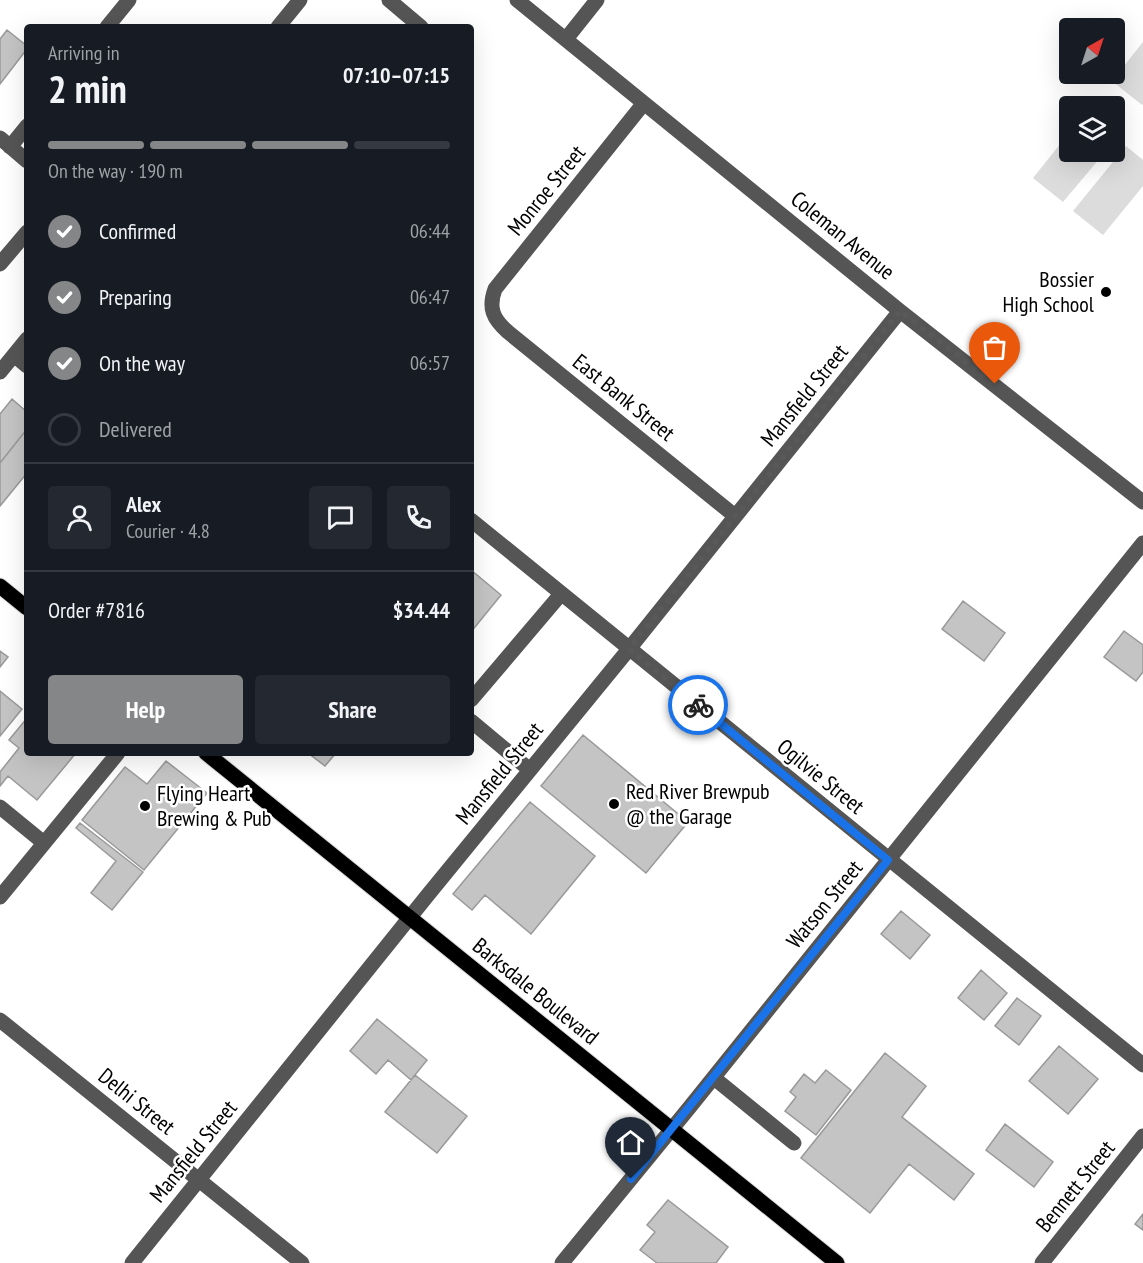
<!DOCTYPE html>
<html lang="en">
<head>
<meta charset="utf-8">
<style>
	body { margin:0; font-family:"PT Sans Narrow",sans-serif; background:#242831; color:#f1f3f6; height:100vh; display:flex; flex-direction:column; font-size:22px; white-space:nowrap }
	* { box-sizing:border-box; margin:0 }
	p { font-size:20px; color:#9ea1a6 }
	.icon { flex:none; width:33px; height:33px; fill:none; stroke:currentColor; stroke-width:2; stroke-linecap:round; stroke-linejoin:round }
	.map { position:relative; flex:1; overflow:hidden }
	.drawer { position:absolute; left:24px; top:24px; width:450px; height:732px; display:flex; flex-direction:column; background:#171b24; border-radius:6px; box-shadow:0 6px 24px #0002 }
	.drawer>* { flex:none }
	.needle { width:39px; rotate:39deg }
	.tools { position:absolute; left:1059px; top:18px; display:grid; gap:12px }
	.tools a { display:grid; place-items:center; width:66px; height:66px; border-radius:6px; background:#171b24; box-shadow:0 6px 24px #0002; font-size:30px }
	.pin { position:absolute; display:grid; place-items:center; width:51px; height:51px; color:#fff; margin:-62px -26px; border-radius:50% 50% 50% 0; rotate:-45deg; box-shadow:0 0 6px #0007 }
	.pin .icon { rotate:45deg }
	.courier { position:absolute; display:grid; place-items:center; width:60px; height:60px; margin:-30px; border:4px solid #1a73e8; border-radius:50%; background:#fff; color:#222; box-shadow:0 2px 8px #0007 }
	.summary em { font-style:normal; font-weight:700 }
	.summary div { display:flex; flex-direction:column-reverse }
	.summary { display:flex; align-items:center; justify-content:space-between; height:102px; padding:0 24px }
	h1 { font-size:39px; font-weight:700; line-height:45px }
	.bar { display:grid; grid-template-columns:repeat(4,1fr); gap:9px 6px; align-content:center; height:72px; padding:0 24px }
	.bar i { height:8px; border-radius:4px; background:#363941 }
	.bar .on { background:#858687 }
	.bar p { grid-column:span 4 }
	.line { display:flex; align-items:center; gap:15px; padding:0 24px; border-top:2px solid #363941 }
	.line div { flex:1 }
	.round { display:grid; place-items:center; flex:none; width:63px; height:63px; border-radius:6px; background:#242831 }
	ol { padding:0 24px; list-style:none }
	li { display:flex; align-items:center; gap:18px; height:66px }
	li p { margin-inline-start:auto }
	li .icon { padding:6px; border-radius:50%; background:#858687; color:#fff; stroke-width:4 }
	li:last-child { color:#9ea1a6 }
	li i { width:33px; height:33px; border:3px solid #363941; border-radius:50% }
	.primary-button { display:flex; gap:12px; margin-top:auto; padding:12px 24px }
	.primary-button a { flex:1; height:69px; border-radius:6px; background:#858687; color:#fff; font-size:24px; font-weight:700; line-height:69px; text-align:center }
	.primary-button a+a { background:#242831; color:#f1f3f6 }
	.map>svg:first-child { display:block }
</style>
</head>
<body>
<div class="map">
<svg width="1143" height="1263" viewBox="0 0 1143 1263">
	<rect width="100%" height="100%" fill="#fff"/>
	<path fill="#dcdcdc" d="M1143,42V104L1142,105L1112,81Z
		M1069,133L1070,152H1105L1063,202L1033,178Z
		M1126,146L1143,160V186L1103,235L1073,211Z"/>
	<path fill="#c4c4c4" stroke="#999" stroke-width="1.5" d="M7,30L27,46V49L0,84V39Z
		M12,399L27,412V429L0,463V414Z
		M27,429V473L0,506V463Z
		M471,570L501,595L471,632Z
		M963,601L1005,633L984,661L942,629Z
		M1124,631L1143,645V672L1136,681L1104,657Z
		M0,651L8,657L0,667Z
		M0,691L22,709L0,736Z
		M27,718V753H76L37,800L8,776L0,786V772L19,748L9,740Z
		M583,735L688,822L646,873L541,786Z
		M308,753H336L325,766Z
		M166,761L207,793L144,870L82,820L125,767L147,784Z
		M530,802L595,856L531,934L485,895L472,910L453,894Z
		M80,823L143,872L112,910L91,893L116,861L76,828Z
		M901,911L930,935L910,959L881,934Z
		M981,970L1007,993L984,1020L958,998Z
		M1017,998L1041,1016L1019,1045L995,1026Z
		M377,1019L427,1060L411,1080L388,1060L376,1074L350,1051Z
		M1059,1046L1098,1079L1068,1114L1029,1081Z
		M885,1053L926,1086L902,1117L974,1174L954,1200L909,1164L870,1213L801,1158Z
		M826,1070L851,1090L816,1135L785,1111L796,1097L790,1092L804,1074L815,1083Z
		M415,1075L467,1116L437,1153L385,1112Z
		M1005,1124L1053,1162L1034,1187L986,1150Z
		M668,1200L728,1247L716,1263H657L640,1250L655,1232L647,1225Z
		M1143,1214V1230L1135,1224Z"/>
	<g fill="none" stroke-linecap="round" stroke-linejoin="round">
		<defs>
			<path id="major" d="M0,586L27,608
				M206,753L837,1263"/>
		</defs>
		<use href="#major" stroke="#dbdbdb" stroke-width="17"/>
		<path stroke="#555" stroke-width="15" d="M389,0L421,27
			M517,0L900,311L1143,502
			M107,27L129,0
			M278,27L300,0
			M566,39L597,0
			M644,103L495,289C488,308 493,319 508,332L735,516
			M0,138L27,161
			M10,147L27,126
			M0,264L27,232
			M14,355L27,366
			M0,372L27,339
			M471,520L1143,1065
			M471,700L561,594
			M471,721L530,770
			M0,807L44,843
			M0,897L118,753
			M0,1020L302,1263
			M714,1078L794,1143
			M132,1263L427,896L629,649L900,311
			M562,1263L689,1108L1143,543
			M1042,1263L1143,1136"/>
		<use href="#major" stroke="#000" stroke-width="15"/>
	</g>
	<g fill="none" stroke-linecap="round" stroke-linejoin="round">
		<path stroke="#595959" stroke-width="6" stroke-dasharray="0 10.8" d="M698,705L629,649L900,311L995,384"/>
		<path stroke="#1a73e8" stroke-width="8" d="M631,1179L888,860L698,705"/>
	</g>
	<g fill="#000" stroke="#fff" stroke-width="2">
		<circle cx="1106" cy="292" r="6"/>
		<circle cx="614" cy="804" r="6"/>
		<circle cx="145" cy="806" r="6"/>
	</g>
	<g text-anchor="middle" stroke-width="5" stroke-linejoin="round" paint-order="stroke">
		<g font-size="22" fill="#000" stroke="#fff">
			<text transform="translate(546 190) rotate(-51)" y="8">Monroe Street</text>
			<text transform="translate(843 235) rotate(39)" y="8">Coleman Avenue</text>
			<text transform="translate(804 395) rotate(-51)" y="8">Mansfield Street</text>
			<text transform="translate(624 397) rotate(39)" y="8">East Bank Street</text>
			<text transform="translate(499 773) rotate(-51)" y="8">Mansfield Street</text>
			<text transform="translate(821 776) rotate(39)" y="8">Ogilvie Street</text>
			<text transform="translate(824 904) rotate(-51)" y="8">Watson Street</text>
			<text transform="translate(536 991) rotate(39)" y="8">Barksdale Boulevard</text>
			<text transform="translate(137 1101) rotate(39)" y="8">Delhi Street</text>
			<text transform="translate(193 1151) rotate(-51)" y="8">Mansfield Street</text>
			<text transform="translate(1075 1186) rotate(-51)" y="8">Bennett Street</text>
		</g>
		<g font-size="22" fill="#000" stroke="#fff" text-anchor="start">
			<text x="1094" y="287" text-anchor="end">Bossier<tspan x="1094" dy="25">High School</tspan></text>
			<text x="626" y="799">Red River Brewpub<tspan x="626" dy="25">@ the Garage</tspan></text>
			<text x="157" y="801">Flying Heart<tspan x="157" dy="25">Brewing &amp; Pub</tspan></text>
		</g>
	</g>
</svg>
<div class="tools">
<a><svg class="needle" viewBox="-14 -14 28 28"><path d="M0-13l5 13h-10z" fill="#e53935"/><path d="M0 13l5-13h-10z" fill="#9ea1a6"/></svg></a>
<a><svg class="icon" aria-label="layers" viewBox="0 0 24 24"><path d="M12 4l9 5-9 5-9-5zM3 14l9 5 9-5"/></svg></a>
</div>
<div class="pin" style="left:995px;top:384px;background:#ea580c"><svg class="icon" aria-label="bag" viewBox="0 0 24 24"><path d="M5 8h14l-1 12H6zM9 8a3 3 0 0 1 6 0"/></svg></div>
<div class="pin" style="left:631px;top:1179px;background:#1f2937"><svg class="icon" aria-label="home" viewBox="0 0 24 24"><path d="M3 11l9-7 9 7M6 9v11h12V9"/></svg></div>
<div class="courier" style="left:698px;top:705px"><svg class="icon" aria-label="bike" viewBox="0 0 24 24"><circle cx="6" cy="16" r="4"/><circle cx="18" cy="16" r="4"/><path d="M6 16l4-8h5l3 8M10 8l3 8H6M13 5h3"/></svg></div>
<section class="drawer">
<div class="summary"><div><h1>2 min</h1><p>Arriving in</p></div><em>07:10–07:15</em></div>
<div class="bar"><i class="on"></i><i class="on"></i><i class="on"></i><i></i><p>On the way · 190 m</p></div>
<ol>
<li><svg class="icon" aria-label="check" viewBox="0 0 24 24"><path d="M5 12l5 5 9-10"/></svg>Confirmed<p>06:44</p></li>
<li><svg class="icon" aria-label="check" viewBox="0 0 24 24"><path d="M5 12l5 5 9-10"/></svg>Preparing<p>06:47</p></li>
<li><svg class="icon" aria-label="check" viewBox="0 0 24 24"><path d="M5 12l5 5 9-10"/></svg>On the way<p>06:57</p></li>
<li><i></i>Delivered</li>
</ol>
<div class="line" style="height:108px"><a class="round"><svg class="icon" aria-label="person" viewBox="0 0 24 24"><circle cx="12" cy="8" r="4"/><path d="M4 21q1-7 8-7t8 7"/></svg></a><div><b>Alex</b><p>Courier · 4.8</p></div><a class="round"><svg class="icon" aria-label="chat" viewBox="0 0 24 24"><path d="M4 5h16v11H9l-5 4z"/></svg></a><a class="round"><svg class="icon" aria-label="phone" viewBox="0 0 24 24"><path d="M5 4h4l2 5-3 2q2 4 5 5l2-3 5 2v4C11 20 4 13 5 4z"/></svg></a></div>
<div class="line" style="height:78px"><div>Order #7816</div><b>$34.44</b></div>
<div class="primary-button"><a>Help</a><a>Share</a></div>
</section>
</div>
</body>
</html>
